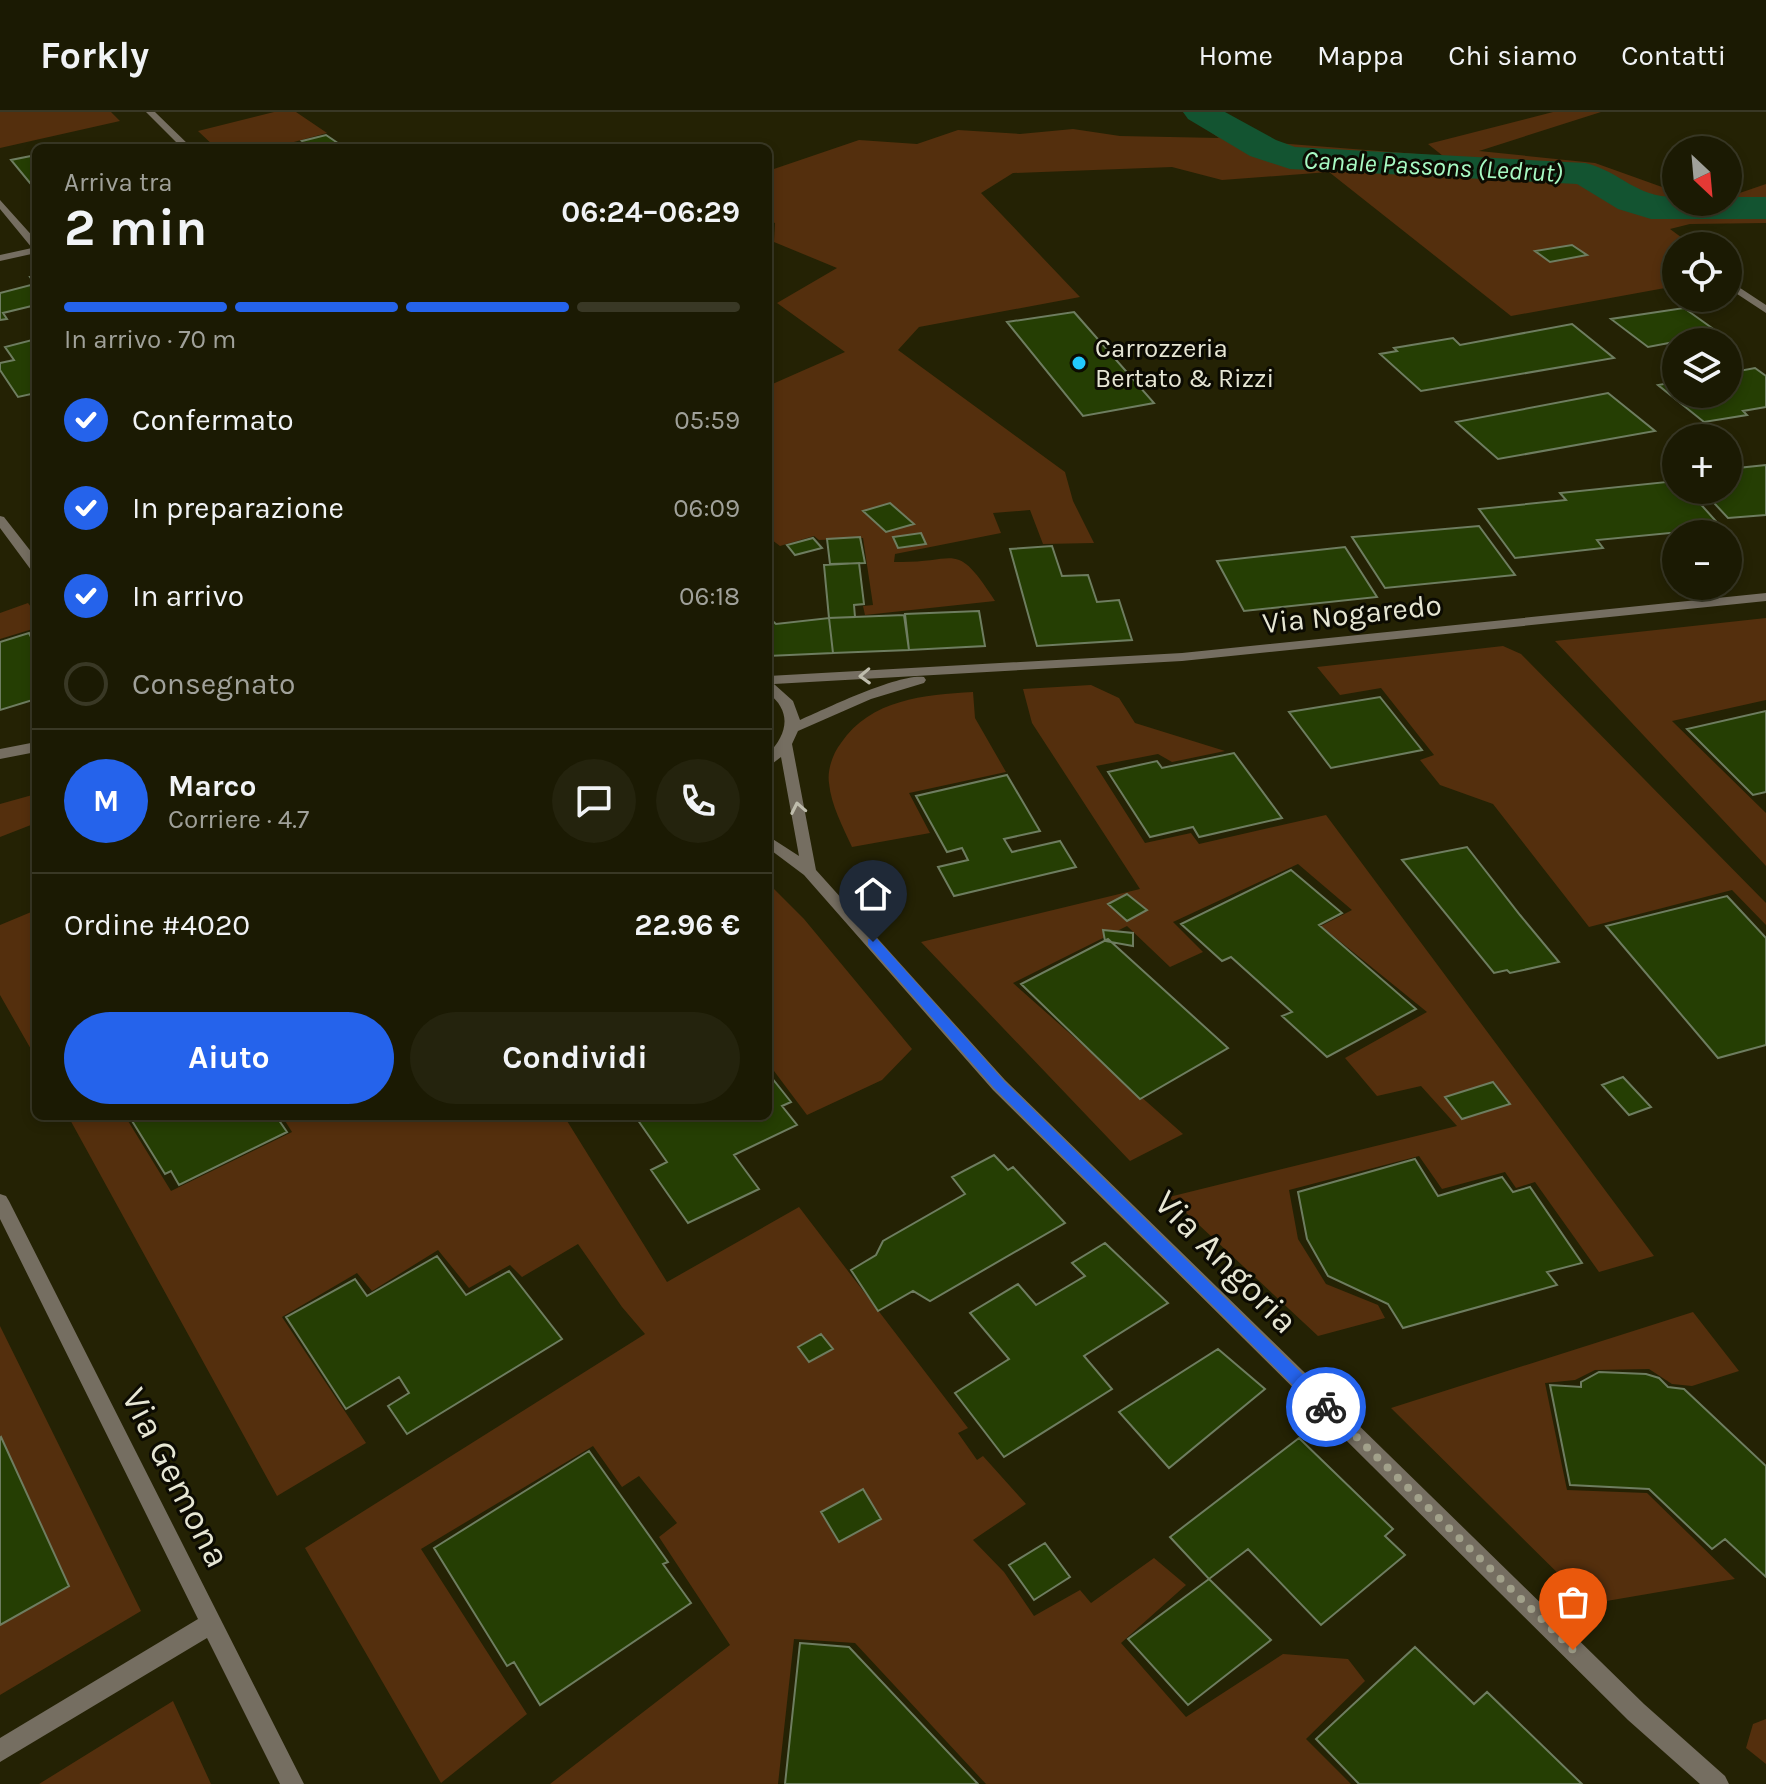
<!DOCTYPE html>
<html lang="it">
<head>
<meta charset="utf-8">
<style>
	body { margin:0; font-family:Karla,sans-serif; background:#24230d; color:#f1f3f6; height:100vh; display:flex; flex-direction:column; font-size:30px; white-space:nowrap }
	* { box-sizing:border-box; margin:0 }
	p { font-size:26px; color:#a0a19a }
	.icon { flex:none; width:44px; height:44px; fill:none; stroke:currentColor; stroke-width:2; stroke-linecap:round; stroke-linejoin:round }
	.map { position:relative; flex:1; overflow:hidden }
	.sheet { position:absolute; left:32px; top:32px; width:740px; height:976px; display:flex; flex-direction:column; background:#1b1a03; border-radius:12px; box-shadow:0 4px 12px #0003,0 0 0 2px #393825 }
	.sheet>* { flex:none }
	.needle { width:52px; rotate:154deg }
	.buttons { position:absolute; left:1662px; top:24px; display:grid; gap:16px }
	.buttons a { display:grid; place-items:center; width:80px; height:80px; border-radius:50%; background:#1b1a03; box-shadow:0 4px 12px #0003,0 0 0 2px #393825; font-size:40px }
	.pin { position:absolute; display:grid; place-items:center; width:68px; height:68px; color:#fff; margin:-82px -34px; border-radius:50% 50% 50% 0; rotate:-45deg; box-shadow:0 0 8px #0007 }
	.pin .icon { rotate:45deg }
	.courier { position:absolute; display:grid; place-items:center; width:80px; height:80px; margin:-40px; border:6px solid #2563eb; border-radius:50%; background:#fff; color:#222; box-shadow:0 2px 10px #0007 }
	.overview em { font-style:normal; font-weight:700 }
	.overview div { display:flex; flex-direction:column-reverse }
	.overview { display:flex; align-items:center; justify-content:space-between; height:136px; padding:0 32px }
	h1 { font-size:52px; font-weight:700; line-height:60px }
	.bar { display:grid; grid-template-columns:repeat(4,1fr); gap:12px 8px; align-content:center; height:96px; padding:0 32px }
	.bar i { height:10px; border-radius:6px; background:#393825 }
	.bar .current { background:#2563eb }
	.bar p { grid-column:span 4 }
	.line { display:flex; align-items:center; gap:20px; padding:0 32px; border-top:2px solid #393825 }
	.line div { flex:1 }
	.round { display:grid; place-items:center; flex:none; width:84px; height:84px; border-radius:42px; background:#24230d }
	ol { padding:0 32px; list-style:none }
	li { display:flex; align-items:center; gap:24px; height:88px }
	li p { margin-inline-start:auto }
	li .icon { padding:8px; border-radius:50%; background:#2563eb; color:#fff; stroke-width:4 }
	li:last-child { color:#a0a19a }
	li i { width:44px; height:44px; border:4px solid #393825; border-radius:50% }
	.action { display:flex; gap:16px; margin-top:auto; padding:16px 32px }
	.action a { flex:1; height:92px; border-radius:48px; background:#2563eb; color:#fff; font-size:32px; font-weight:700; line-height:92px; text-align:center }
	.action a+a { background:#24230d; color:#f1f3f6 }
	header { display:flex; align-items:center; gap:48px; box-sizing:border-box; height:112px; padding:0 40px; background:#1b1a03; border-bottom:2px solid #393825 }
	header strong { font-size:38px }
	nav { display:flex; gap:44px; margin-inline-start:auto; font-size:28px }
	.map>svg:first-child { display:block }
</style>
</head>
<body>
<header>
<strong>Forkly</strong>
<nav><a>Home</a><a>Mappa</a><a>Chi siamo</a><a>Contatti</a></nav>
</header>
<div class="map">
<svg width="1766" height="1672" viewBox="0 0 1766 1672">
	<rect width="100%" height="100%" fill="#242204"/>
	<path fill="#542f0d" d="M0,0H111L120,9L0,36Z
		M274,0H296L327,21L272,36H216L198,19Z
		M1183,0H1209L1264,30L1443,44L1428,32L1553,0H1601L1479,39L1595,51L1676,80V90H1728V85L1766,72V111L1690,112L1670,117L1693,134H1676V174L1511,204L1329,60L1222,68L1172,55L1013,61L981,81L1080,185L919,215L898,238L1065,360L1073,389L1094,431L1043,432L1030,398L993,401L1001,421L895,442L894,450C959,452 954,426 995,489L865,503L863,494L873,493L863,426L819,428L814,424L780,434L768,425V274L845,240L777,191L837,156L774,130L775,111L768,108V59L859,28L917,32L958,18L1020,22L1073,17L1120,24L1219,26Z
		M28,491L36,502V516L0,527V501Z
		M1766,506V588L1672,609L1766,701V754L1555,529Z
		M1503,534L1521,542L1766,791V813L1732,778L1589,815L1493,692L1440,673L1420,648L1434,643L1381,576L1340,583L1317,555Z
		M1091,573L1119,586L1135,611L1225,639L1172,650L1158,642L1096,654L1145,731L1191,721L1199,732L1326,703L1654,1144L1599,1160L1535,1070L1516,1076L1505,1060L1442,1077L1419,1044L1289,1078L1298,1127L1326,1172L1378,1193L1385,1206L1318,1224L1169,1085L1457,1014L1421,974L1377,984L1345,946L1427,900L1321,814L1352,798L1298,752L1173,810L1203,840L1170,855L1127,814L1013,871L1183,1022L1130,1049L921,830L1140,777L1032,611L1023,577Z
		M973,580L975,606L1006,660L909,681L930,721L852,735C843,715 831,693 829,671C827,658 833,641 841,631C871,587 924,583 973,580Z
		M36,682V711L0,725V692Z
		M768,771L804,807L912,937L882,968L807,1003L768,951Z
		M36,798V946L0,883V813Z
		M68,1004H125L171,1079L292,1020L282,1004H564L667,1170L799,1095L968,1316L958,1321L977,1348L983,1344L1026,1392L973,1428L1004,1460L1034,1504L1080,1478L1091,1491L1154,1446L1186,1473L1121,1531L1186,1605L1283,1542L1348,1547L1365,1569L1306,1627L1351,1672H986L855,1531L794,1527L778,1672H550L730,1533L659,1425L677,1411L639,1364L622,1375L593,1334L421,1437L527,1602L441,1671L305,1436L645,1222L622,1195L578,1132L522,1165L510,1153L469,1176L438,1138L372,1179L357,1161L282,1205L366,1331L277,1384Z
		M1693,1200L1739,1259L1692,1274L1672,1272L1649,1257L1595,1258L1575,1268L1545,1271L1567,1378L1647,1381L1735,1467L1589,1492L1391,1296Z
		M0,1214L141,1499L0,1583Z
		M173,1589L211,1672H39Z
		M1766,1607V1652L1746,1636L1753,1612Z"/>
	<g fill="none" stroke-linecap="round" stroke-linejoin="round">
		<path fill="#135431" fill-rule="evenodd" d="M1183,0H1225L1276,28L1295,35L1585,51C1622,60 1634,85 1676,85V90H1728V85H1766V107H1651L1618,97L1577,72L1290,57L1250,44L1188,7Z"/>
	</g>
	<path fill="#253e03" stroke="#6e7d60" stroke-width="2" d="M326,23L345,36H312L302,29Z
		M36,43V69L30,71L11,48Z
		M1572,133L1587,143L1550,150L1535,139Z
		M36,164V193L3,201L7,207L0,208V181L35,172L30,165Z
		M1684,196L1719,221L1711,223L1722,230H1674L1648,235L1611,207Z
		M1074,200L1154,291L1083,304L1007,210Z
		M1572,212L1614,246L1421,279L1380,242L1397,239L1394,236L1453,226L1460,233Z
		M36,227V281L18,285L0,258V251L14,248L5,235Z
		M1755,256L1766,264V295L1743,299L1747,303L1704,310L1658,273L1676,270V282H1728V261Z
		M1608,281L1655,319L1498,347L1456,310Z
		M1766,353V403L1728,406L1702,378H1728V357Z
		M1676,369V378H1688L1722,416L1597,428L1603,436L1515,446L1479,397L1566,388L1560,381Z
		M890,391L914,412L886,420L863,399Z
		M1479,414L1515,463L1385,476L1352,425Z
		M921,421L926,432L898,436L893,425Z
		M860,425L865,451L830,452L827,427Z
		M813,426L822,436L795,443L787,433Z
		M1052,434L1062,464L1088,463L1097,490L1119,488L1132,528L1037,534L1010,437Z
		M1345,435L1377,485L1244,499L1217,449Z
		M859,451L864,492L854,493L855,505L829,506L824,453Z
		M979,499L985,534L909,538L905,502Z
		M904,503L909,538L833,541L829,506Z
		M768,505L776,512L829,506L833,541L768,544Z
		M29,521L36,535V587L0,598V530Z
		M1380,585L1422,638L1331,656L1289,600Z
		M1766,599V680L1753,683L1687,617Z
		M1234,641L1282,706L1199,725L1193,715L1150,725L1108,660L1157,649L1162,656Z
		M1007,663L1040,719L1004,727L1012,740L1060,729L1076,755L954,784L938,755L968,748L962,736L947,740L916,684Z
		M1467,735L1520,803L1559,850L1510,861L1507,858L1494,861L1402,748Z
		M1291,758L1342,801L1319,813L1416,897L1327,945L1282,904L1292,900L1231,845L1222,849L1181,812Z
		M1127,782L1147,798L1127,809L1108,792Z
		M1727,784L1766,826V933L1718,946L1606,814Z
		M1103,818L1133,821V834L1105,829Z
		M1108,827L1228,936L1140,987L1021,872Z
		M768,961L791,990L782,994L797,1013L734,1043L759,1077L688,1111L651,1058L667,1050L635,1004H768Z
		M1623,965L1651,995L1629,1003L1602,973Z
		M1493,970L1510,992L1462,1007L1445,985Z
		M129,1004H276L287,1020L179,1073L171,1059L165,1062Z
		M994,1043L1008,1058L1013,1055L1065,1111L930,1189L913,1179L878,1199L851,1158L876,1143L883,1129L965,1082L952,1065Z
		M1415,1047L1438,1084L1502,1065L1513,1080L1530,1075L1582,1151L1547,1160L1557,1173L1403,1216L1388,1192L1328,1164L1307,1127L1298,1080Z
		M1105,1131L1168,1191L1084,1244L1112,1277L1004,1345L955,1281L1009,1247L970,1201L1018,1172L1036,1193L1085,1164L1072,1151Z
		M437,1144L466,1183L509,1159L562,1227L407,1322L388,1294L409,1281L399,1265L346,1297L286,1205L355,1167L367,1184Z
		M821,1222L833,1237L809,1250L798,1235Z
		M1218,1237L1265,1277L1169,1356L1119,1300Z
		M1599,1260L1646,1262L1659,1266L1668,1275L1684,1277L1766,1354V1465L1725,1427L1712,1437L1649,1377L1570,1373L1550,1273L1581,1275V1270Z
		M1,1325L69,1474L0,1513V1326Z
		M1299,1326L1393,1417L1385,1424L1405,1443L1321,1513L1248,1437L1209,1467L1170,1425Z
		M589,1339L668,1450L663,1452L691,1491L540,1593L514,1550L507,1554L434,1436Z
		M863,1377L881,1407L839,1430L821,1400Z
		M1045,1431L1070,1465L1034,1488L1009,1453Z
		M1209,1467L1271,1528L1188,1593L1128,1527Z
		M800,1531L849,1535L978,1672H785Z
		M1415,1535L1474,1592L1487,1580L1582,1672H1359L1316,1627Z"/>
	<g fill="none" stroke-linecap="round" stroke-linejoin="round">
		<path fill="#756e61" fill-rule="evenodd" d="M0,88L36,128V141L0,149V143L32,136L0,97Z
			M1728,168L1766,193V201L1728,176Z
			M0,404L4,405L36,446V459L31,458L0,416Z
			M36,630V640L0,647V637Z
			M0,1082L6,1084L9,1089L304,1672H280L207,1526L0,1650V1626L198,1507L0,1107Z"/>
		<path fill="#756e61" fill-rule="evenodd" d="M146,0H155L192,36H182Z
			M1766,481V489L1182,549L774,572L793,589L800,608C825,597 899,561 924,565L926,568L924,571L871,587L798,619L792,632L816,758L1005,968L1644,1592L1725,1664L1729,1672H1700L1628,1608L993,978L804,763L768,736V724L799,744L781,645L768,655V642C788,622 792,599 768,581V564L1182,541Z"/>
	</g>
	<defs><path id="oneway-chevron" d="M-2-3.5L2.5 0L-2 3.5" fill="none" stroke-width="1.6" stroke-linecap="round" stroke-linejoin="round" transform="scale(2)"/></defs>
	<g stroke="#bebcac">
		<use href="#oneway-chevron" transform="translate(865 564) rotate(178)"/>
		<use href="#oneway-chevron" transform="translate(798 696) rotate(-101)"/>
	</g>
	<path fill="#2563eb" d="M873,826L877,827L1004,969L1331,1290V1300H1320L994,976L868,833V827Z"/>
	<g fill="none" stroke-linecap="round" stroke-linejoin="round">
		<path stroke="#a2a18b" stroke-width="8" stroke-dasharray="0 14.4" d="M1326,1295L1573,1538"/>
	</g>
	<circle fill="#22c9fd" stroke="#0c0b02" stroke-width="3" cx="1079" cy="251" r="8"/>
	<g text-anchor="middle" stroke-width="6" stroke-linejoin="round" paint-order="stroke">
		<g font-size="26" font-style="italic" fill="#a7fac3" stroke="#0c0b02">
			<text transform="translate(1433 54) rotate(3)" y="9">Canale Passons (Ledrut)</text>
		</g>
		<g font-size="26" fill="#e6e6d4" stroke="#0c0b02" text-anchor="start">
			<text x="1095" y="245">Carrozzeria<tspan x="1095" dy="30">Bertato &amp; Rizzi</tspan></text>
		</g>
		<g font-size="30" fill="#e6e6d4" stroke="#0c0b02">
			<text transform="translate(1352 502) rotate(-6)" y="10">Via Nogaredo</text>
		</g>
		<g font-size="36" fill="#e6e6d4" stroke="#0c0b02">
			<text transform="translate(1227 1149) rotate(45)" y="13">Via Angoria</text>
			<text transform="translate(177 1365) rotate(63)" y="13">Via Gemona</text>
		</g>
	</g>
</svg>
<div class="buttons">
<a><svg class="needle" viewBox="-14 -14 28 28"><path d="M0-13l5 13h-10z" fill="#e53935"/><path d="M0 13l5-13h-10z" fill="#a0a19a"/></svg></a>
<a><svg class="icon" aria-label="locate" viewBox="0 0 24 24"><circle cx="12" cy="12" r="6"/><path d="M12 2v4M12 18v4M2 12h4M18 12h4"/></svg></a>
<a><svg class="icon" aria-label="layers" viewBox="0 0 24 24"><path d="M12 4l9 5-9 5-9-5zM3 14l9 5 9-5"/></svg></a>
<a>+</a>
<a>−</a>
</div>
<div class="pin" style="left:1573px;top:1538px;background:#ea580c"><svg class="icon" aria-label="bag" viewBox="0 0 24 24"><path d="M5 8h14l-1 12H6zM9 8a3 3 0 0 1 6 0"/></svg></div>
<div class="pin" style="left:873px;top:830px;background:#1f2937"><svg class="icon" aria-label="home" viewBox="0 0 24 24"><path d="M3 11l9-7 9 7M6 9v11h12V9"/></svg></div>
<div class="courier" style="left:1326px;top:1295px"><svg class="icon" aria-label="bike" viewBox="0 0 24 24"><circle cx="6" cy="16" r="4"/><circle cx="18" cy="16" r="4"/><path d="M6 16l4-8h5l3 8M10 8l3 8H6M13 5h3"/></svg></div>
<section class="sheet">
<div class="overview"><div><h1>2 min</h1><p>Arriva tra</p></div><em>06:24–06:29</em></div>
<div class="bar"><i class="current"></i><i class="current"></i><i class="current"></i><i></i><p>In arrivo · 70 m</p></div>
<ol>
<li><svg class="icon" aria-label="check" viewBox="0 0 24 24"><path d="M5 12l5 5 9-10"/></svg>Confermato<p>05:59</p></li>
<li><svg class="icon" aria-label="check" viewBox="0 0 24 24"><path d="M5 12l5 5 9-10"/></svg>In preparazione<p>06:09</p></li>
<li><svg class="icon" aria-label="check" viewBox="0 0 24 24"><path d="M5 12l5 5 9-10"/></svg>In arrivo<p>06:18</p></li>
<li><i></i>Consegnato</li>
</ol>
<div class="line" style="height:144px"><b class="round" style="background:#2563eb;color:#fff">M</b><div><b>Marco</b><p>Corriere · 4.7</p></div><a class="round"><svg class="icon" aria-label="chat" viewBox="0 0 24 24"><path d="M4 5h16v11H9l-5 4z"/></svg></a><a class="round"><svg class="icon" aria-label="phone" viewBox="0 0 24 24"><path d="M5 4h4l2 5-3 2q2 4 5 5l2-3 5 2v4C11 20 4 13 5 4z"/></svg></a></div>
<div class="line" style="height:104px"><div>Ordine #4020</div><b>22.96 €</b></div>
<div class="action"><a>Aiuto</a><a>Condividi</a></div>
</section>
</div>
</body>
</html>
